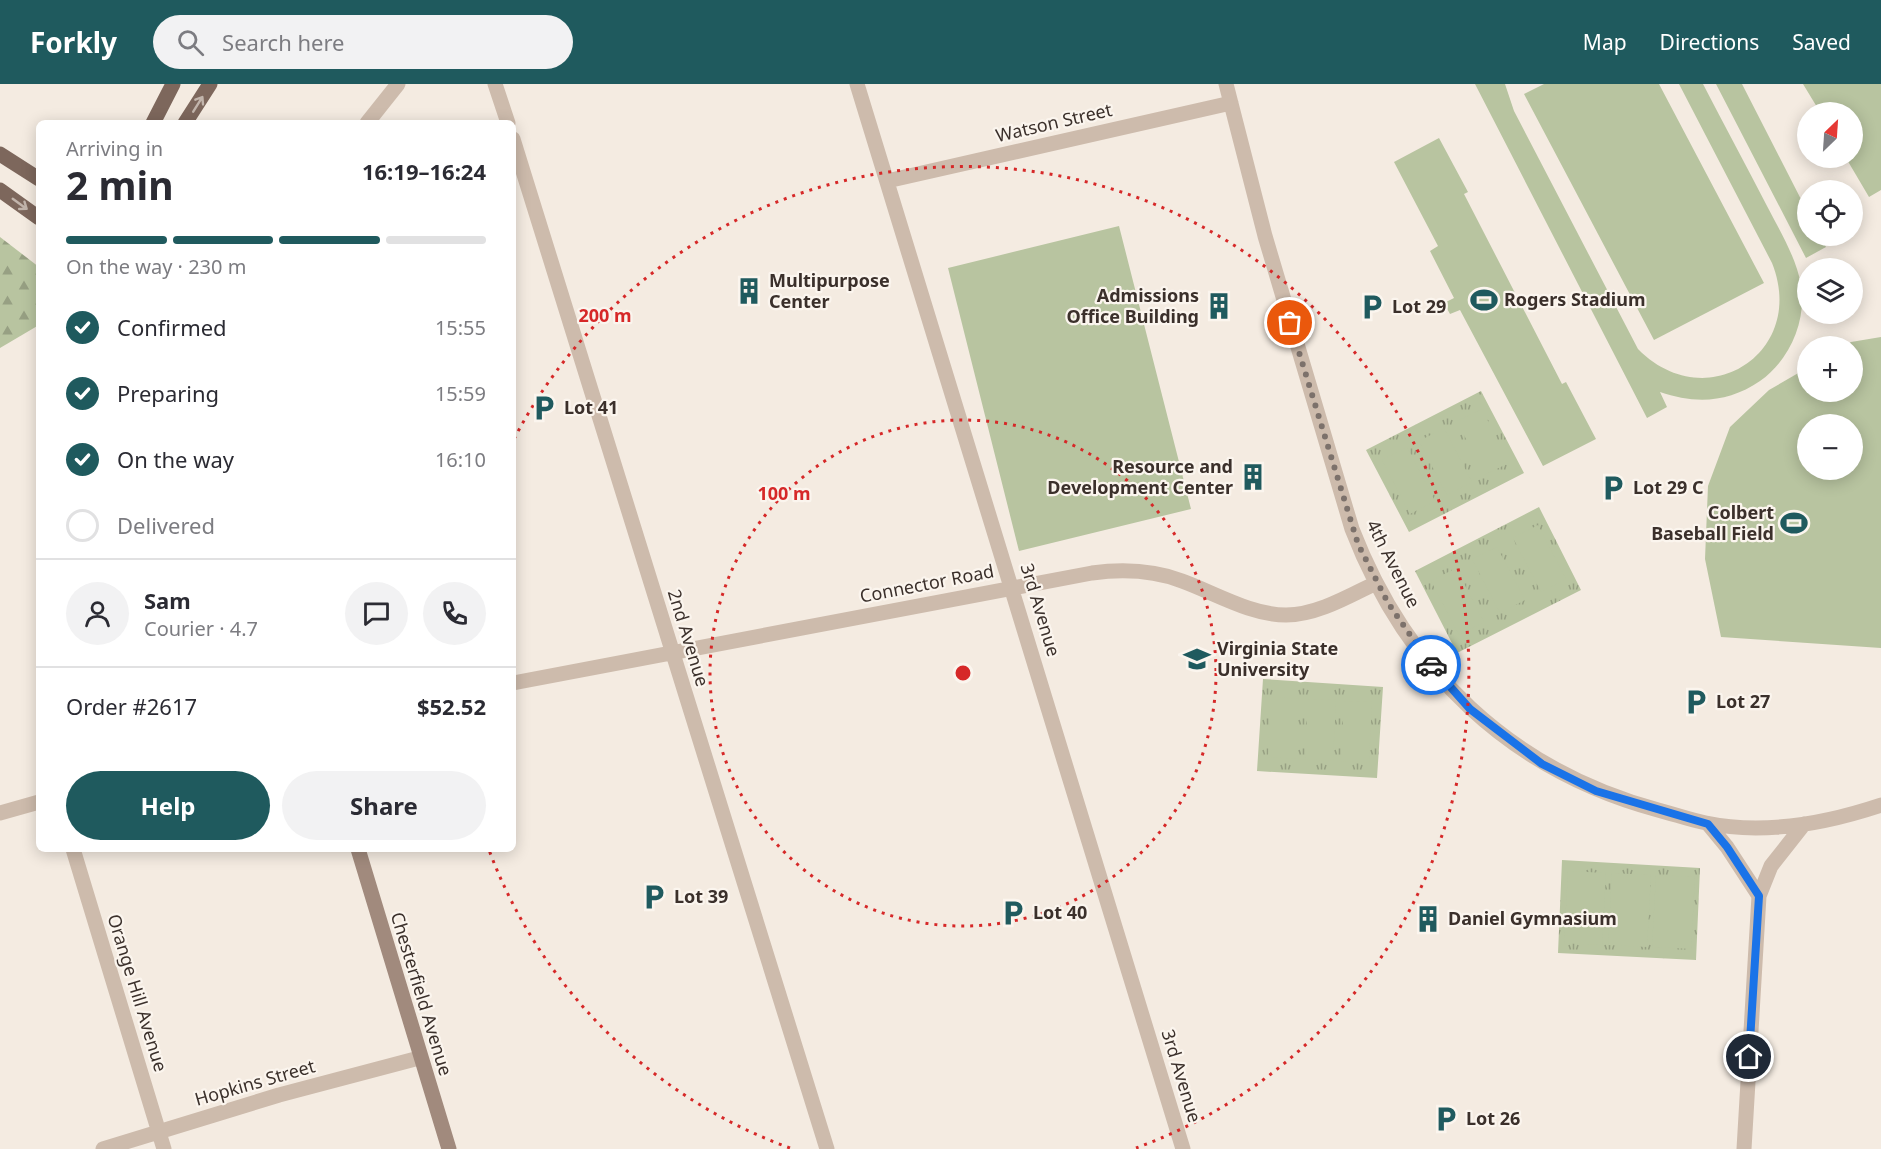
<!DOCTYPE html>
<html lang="en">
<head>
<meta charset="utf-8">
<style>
	body { margin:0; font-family:"Noto Sans",sans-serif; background:#f2f2f3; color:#2b2b33; height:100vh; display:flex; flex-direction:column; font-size:22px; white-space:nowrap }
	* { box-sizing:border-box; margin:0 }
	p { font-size:20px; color:#7c7c81 }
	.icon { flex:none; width:33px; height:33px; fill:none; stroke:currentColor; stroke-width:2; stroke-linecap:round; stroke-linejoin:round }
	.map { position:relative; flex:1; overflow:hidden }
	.sheet { position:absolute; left:36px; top:36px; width:480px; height:732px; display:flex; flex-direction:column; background:#fff; border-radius:9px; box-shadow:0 3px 15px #0003 }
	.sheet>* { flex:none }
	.needle { width:39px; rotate:25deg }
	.tools { position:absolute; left:1797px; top:18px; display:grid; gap:12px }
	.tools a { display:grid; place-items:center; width:66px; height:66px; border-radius:50%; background:#fff; box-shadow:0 3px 15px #0003; font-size:30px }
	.pin { position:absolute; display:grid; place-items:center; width:51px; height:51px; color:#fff; margin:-26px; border:3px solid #fff; border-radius:50%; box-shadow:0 2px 6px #0007 }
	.courier { position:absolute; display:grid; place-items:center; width:60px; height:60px; margin:-30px; border:4px solid #1a73e8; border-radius:50%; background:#fff; color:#222; box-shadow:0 2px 8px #0007 }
	.summary em { font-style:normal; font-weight:700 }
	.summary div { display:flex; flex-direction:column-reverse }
	.summary { display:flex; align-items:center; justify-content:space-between; height:102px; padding:0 30px }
	h1 { font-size:39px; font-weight:700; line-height:45px }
	.bar { display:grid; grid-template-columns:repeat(4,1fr); gap:9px 6px; align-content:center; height:72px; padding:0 30px }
	.bar i { height:8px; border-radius:4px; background:#e1e1e2 }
	.bar .current { background:#1f5a5e }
	.bar p { grid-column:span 4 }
	.line { display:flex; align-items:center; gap:15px; padding:0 30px; border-top:2px solid #e1e1e2 }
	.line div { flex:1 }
	.round { display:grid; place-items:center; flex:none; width:63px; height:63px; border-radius:32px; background:#f2f2f3 }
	ol { padding:0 30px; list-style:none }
	li { display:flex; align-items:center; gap:18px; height:66px }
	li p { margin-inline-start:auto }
	li .icon { padding:6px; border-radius:50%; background:#1f5a5e; color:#fff; stroke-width:4 }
	li:last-child { color:#7c7c81 }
	li i { width:33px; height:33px; border:3px solid #e1e1e2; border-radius:50% }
	.button { display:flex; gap:12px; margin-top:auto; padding:12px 30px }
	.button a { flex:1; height:69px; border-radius:36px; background:#1f5a5e; color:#fff; font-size:24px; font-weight:700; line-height:69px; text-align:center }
	.button a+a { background:#f2f2f3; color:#2b2b33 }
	header { display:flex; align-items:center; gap:36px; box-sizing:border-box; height:84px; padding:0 30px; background:#1f5a5e; color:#fff }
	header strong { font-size:28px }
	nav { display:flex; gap:33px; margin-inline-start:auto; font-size:21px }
	.search { width:420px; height:54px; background:#f2f2f3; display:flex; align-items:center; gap:15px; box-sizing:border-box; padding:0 21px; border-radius:33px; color:#7c7c81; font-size:22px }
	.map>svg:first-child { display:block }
</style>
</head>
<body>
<header>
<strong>Forkly</strong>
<div class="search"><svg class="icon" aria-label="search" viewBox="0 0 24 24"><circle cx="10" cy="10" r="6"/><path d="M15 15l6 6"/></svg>Search here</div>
<nav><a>Map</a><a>Directions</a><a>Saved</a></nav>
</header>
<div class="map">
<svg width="1881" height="1065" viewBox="0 0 1881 1065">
	<defs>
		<pattern id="grass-tufts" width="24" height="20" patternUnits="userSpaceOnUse" patternTransform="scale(1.5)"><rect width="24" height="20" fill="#b8c4a0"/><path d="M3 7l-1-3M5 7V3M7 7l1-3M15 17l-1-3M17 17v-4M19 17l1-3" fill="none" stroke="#97a083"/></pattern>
		<pattern id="forest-firs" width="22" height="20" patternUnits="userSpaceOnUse" patternTransform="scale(1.5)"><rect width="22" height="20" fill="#b8c4a0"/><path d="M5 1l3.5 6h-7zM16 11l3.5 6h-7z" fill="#97a083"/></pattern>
	</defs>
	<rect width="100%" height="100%" fill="#f4ebe1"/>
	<path fill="url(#grass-tufts)" d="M1481,307L1524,389L1409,448L1366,366Z
		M1539,423L1581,506L1457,569L1415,487Z
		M1263,595L1383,603L1377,694L1257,687Z
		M1562,776L1700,784L1696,876L1558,869Z"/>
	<path fill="url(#forest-firs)" d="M0,153L39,183V241L0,264Z"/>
	<path fill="#b8c4a0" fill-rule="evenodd" d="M1475,0H1505L1514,27L1638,265C1706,334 1808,269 1772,179L1679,0H1703C1724,41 1746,81 1767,122C1780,147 1796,173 1801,201C1807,237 1789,277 1760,297C1728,319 1695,320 1660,308L1667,323L1647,334Z
		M1544,0H1659L1764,199L1654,256L1524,10Z
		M1716,0H1742L1807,127L1808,152H1820L1826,163L1806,174Z
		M1803,0H1881V106L1869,113L1846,74H1852V28H1820Z
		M1439,54L1468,108L1464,110L1562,300L1566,298L1596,355L1543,382L1460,226L1450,230L1444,219L1454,214L1430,167L1438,162L1394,78Z
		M1119,142L1191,425L1019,467L948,184Z
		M1881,253V564L1721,553L1705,475L1708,402L1730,343L1769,306L1807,284L1808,308H1852V262H1844L1851,258ZM1808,340H1852V386H1808Z
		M1482,325L1509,379L1484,391L1457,337Z
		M1444,344L1472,398L1447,411L1419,357Z
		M1407,363L1435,417L1410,430L1382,376Z
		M1538,441L1566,495L1541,508L1513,454Z
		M1497,463L1525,516L1500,529L1472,475Z
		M1456,484L1484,538L1459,551L1431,497Z
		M1271,613L1299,615L1296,675L1268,673Z
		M1308,615L1336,616L1333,677L1305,675Z
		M1344,617L1372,618L1369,679L1341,677Z
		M1568,787L1606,789L1602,861L1564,859Z
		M1612,789L1651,791L1647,863L1608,861Z
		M1656,791L1695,793L1691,865L1652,863Z"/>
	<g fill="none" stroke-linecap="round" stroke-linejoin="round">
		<path stroke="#cdbbac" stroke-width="15" d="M495,0L508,39
			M857,0L1183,1065
			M1226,0L1265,152L1352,445C1407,587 1510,686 1658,726C1674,730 1690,736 1706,739C1763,751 1827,739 1881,721
			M367,39L398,0
			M513,55L827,1065
			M887,97L1231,19
			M513,599L1092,489C1122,485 1153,486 1182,497C1215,509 1251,531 1286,531C1317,531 1349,512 1376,499
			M0,729L39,718
			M1708,740L1727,763L1759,812
			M73,765L164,1065
			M103,1065L279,1011L419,974
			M1744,1065L1759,812L1771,782L1804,740"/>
		<path stroke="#a18a7d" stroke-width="15" d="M358,765L449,1065"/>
		<path stroke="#7d675c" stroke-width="15" d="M153,39L173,0
			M185,39L210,0
			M0,70L39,95
			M0,106L39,134"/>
	</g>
	<defs><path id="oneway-shaft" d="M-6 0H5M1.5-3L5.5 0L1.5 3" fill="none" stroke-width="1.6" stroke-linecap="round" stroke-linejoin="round" transform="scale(1.5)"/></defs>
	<g stroke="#c2b5ac">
		<use href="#oneway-shaft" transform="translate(198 20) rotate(-58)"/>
		<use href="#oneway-shaft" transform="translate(20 120) rotate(36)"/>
	</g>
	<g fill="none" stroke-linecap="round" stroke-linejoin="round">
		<path stroke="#7c716b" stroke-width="6" stroke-dasharray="0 10.8" d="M1290,239L1358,460L1388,519L1431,581"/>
		<path stroke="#1a73e8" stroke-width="8" d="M1431,581L1470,625L1542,680L1596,707L1708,740L1727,763L1759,812L1749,973"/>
	</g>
	<g fill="none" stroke="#d62828" stroke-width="3" stroke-dasharray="3 6">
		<circle cx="963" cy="589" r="253"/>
		<path d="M790 1064A506 506 0 0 1 489 766M514 355A506 506 0 1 1 1136 1064"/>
	</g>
	<defs>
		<symbol id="building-bare" viewBox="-9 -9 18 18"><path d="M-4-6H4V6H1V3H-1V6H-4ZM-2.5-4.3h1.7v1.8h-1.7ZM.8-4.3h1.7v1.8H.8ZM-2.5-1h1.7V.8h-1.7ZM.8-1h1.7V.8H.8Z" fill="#1f5a5e" stroke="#fbf5ee" stroke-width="2.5" paint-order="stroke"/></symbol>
		<symbol id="stadium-bare" viewBox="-9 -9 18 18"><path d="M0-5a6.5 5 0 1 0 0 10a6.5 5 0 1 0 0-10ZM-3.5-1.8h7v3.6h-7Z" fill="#1f5a5e" stroke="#fbf5ee" stroke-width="2.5" paint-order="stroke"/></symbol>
		<symbol id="parking-bare" viewBox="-9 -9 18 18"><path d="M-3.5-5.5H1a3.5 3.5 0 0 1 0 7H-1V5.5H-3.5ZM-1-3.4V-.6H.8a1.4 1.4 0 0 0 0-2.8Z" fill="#1f5a5e" stroke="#fbf5ee" stroke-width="2.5" paint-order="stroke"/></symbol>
		<symbol id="university-bare" viewBox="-9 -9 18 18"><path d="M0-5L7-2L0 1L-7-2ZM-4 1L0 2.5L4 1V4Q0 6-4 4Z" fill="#1f5a5e" stroke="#fbf5ee" stroke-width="2.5" paint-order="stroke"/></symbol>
	</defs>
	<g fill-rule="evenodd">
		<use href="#building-bare" x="730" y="188" width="38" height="38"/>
		<use href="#stadium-bare" x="1465" y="197" width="38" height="38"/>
		<use href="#building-bare" x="1200" y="203" width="38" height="38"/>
		<use href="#parking-bare" x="1353" y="204" width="38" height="38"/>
		<use href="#parking-bare" x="525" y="305" width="38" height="38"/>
		<use href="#building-bare" x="1234" y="374" width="38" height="38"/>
		<use href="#parking-bare" x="1594" y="385" width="38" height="38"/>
		<use href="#stadium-bare" x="1775" y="420" width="38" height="38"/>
		<use href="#university-bare" x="1178" y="556" width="38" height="38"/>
		<use href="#parking-bare" x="1677" y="599" width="38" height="38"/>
		<use href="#parking-bare" x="635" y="794" width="38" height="38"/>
		<use href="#parking-bare" x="994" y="810" width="38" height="38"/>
		<use href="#building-bare" x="1409" y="816" width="38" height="38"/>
		<use href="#parking-bare" x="1427" y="1016" width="38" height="38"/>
	</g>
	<g text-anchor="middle" stroke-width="4.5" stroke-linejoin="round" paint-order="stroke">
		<g font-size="18" fill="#3b302b" stroke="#fbf5ee">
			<text transform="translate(1054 39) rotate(-13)" y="6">Watson Street</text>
			<text transform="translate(1393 480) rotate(63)" y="6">4th Avenue</text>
			<text transform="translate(927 500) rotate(-11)" y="6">Connector Road</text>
			<text transform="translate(1040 526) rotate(73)" y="6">3rd Avenue</text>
			<text transform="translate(688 554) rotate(73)" y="6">2nd Avenue</text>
			<text transform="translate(137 909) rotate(73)" y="6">Orange Hill Avenue</text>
			<text transform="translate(421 910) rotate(73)" y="6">Chesterfield Avenue</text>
			<text transform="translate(1181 992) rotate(73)" y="6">3rd Avenue</text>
			<text transform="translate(255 999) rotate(-16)" y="6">Hopkins Street</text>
		</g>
		<g font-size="18" font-weight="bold" fill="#3b302b" stroke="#fbf5ee" text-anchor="start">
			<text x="769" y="203">Multipurpose<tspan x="769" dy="21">Center</tspan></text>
			<text x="1199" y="218" text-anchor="end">Admissions<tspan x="1199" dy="21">Office Building</tspan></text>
			<text x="1504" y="222">Rogers Stadium</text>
			<text x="1392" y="229">Lot 29</text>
			<text x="564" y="330">Lot 41</text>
			<text x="1233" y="389" text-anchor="end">Resource and<tspan x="1233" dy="21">Development Center</tspan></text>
			<text x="1633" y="410">Lot 29 C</text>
			<text x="1774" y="435" text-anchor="end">Colbert<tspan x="1774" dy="21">Baseball Field</tspan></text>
			<text x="1217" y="571">Virginia State<tspan x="1217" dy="21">University</tspan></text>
			<text x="1716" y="624">Lot 27</text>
			<text x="674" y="819">Lot 39</text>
			<text x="1033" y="835">Lot 40</text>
			<text x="1448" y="841">Daniel Gymnasium</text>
			<text x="1466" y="1041">Lot 26</text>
		</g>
	</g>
	<circle cx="963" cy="589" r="9" fill="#d62828" stroke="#fbf5ee" stroke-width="3"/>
	<g font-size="18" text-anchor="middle" font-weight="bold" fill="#d62828" stroke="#fbf5ee" stroke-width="4.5" stroke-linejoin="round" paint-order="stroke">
		<text x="605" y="238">200 m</text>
		<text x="784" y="416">100 m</text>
	</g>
</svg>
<div class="tools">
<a><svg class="needle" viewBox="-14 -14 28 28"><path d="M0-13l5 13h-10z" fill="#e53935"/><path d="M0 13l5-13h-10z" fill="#7c7c81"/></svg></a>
<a><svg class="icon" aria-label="locate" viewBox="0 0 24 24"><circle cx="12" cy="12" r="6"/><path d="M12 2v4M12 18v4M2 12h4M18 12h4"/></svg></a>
<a><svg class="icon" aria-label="layers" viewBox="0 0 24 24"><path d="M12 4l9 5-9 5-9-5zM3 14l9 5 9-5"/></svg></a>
<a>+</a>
<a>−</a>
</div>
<div class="pin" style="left:1290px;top:239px;background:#ea580c"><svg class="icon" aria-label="bag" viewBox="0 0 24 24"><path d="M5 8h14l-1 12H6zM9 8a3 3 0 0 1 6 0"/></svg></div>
<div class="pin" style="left:1749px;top:973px;background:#1f2937"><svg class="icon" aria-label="home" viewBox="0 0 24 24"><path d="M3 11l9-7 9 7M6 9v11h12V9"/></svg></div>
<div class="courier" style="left:1431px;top:581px"><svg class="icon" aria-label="car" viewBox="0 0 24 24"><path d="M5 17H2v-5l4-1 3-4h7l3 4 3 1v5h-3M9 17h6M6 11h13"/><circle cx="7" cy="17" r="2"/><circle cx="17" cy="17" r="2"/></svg></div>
<section class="sheet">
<div class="summary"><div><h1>2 min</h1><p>Arriving in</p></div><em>16:19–16:24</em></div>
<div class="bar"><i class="current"></i><i class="current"></i><i class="current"></i><i></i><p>On the way · 230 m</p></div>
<ol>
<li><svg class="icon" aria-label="check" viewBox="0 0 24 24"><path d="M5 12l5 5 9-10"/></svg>Confirmed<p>15:55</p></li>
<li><svg class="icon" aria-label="check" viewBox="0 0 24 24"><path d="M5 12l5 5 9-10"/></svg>Preparing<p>15:59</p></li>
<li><svg class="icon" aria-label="check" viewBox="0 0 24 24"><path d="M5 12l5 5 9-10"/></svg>On the way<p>16:10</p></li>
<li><i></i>Delivered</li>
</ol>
<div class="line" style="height:108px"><a class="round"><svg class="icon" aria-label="person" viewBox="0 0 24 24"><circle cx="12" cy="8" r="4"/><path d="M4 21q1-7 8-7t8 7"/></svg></a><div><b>Sam</b><p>Courier · 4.7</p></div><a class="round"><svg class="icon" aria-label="chat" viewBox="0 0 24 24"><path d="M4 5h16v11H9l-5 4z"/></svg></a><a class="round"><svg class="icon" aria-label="phone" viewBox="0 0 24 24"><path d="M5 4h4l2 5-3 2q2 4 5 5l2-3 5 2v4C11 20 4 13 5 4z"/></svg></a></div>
<div class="line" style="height:78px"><div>Order #2617</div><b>$52.52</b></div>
<div class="button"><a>Help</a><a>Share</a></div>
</section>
</div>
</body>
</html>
